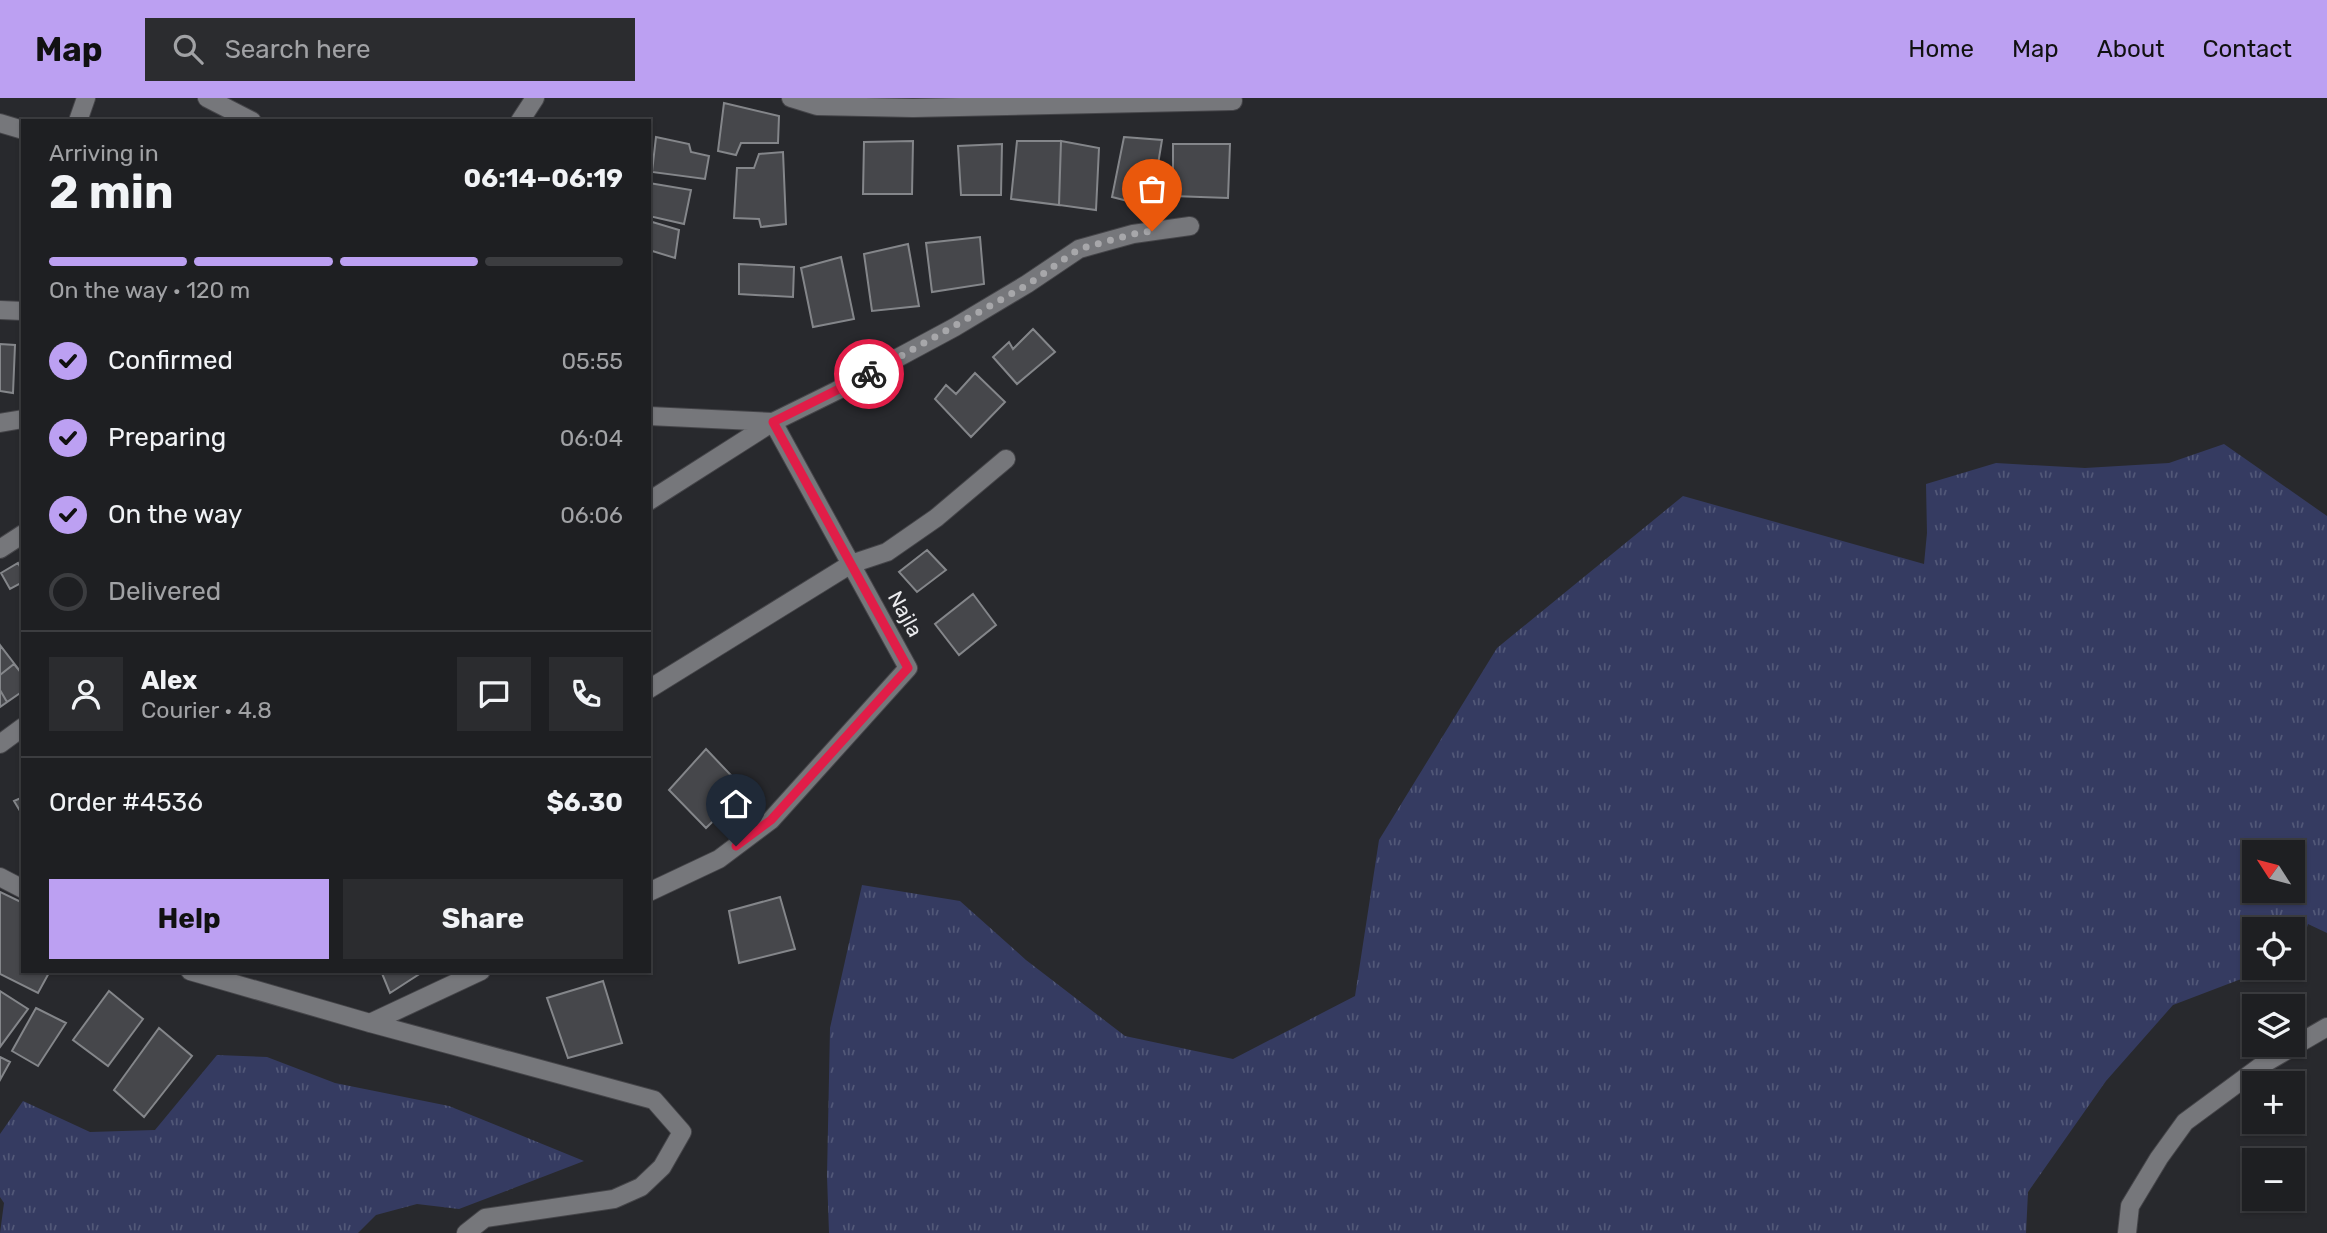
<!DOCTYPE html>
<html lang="en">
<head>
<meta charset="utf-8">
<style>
	body { margin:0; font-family:Rubik,sans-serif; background:#2b2c2f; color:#f1f3f6; height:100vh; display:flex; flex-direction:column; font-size:26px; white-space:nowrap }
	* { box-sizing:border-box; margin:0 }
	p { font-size:23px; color:#a1a2a5 }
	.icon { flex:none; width:38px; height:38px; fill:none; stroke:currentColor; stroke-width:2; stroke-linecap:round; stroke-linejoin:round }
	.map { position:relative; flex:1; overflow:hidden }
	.panel { position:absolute; left:21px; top:21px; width:630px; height:854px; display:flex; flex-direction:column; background:#1e1f22; border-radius:0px; box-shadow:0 2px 5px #0004,0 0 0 2px #3c3d40 }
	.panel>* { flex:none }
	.needle { width:46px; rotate:306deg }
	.buttons { position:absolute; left:2242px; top:742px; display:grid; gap:14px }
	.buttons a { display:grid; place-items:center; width:63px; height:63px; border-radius:0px; background:#1e1f22; box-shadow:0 2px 5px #0004,0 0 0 2px #3c3d40; font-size:35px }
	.pin { position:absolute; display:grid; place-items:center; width:60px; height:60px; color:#fff; margin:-72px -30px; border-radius:50% 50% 50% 0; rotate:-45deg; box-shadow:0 0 7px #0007 }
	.pin .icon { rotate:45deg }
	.courier { position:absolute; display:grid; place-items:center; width:70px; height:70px; margin:-35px; border:5px solid #e11d48; border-radius:50%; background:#fff; color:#222; box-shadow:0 2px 9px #0007 }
	.summary em { font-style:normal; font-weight:700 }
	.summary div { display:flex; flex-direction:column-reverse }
	.summary { display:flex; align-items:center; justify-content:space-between; height:119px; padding:0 28px }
	h1 { font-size:46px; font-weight:700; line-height:52px }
	.bar { display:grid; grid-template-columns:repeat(4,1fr); gap:10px 7px; align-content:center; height:84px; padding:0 28px }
	.bar i { height:9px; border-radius:5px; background:#3c3d40 }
	.bar .current { background:#bca0f2 }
	.bar p { grid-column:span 4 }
	.line { display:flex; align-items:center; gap:18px; padding:0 28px; border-top:2px solid #3c3d40 }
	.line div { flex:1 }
	.round { display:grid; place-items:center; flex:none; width:74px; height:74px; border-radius:0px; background:#2b2c2f }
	ol { padding:0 28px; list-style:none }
	li { display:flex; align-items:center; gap:21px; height:77px }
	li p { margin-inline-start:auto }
	li .icon { padding:7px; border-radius:50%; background:#bca0f2; color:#111; stroke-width:4 }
	li:last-child { color:#a1a2a5 }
	li i { width:38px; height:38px; border:4px solid #3c3d40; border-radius:50% }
	.action { display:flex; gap:14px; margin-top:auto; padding:14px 28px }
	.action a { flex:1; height:80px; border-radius:0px; background:#bca0f2; color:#111; font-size:28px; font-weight:700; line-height:80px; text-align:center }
	.action a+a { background:#2b2c2f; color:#f1f3f6 }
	header { display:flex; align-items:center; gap:42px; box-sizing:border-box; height:98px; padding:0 35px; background:#bca0f2; color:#111 }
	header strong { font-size:33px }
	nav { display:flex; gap:38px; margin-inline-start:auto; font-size:24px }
	.search { width:490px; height:63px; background:#2b2c2f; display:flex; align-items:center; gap:18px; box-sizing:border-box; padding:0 24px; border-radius:0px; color:#a1a2a5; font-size:26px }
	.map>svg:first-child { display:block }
</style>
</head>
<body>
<header>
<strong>Map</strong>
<div class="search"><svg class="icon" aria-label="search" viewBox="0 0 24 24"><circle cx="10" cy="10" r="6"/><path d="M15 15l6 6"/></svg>Search here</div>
<nav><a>Home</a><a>Map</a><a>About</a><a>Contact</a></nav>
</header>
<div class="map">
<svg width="2327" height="1135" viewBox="0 0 2327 1135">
	<defs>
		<pattern id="park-tufts" width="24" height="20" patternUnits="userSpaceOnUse" patternTransform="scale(1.75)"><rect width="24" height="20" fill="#353b61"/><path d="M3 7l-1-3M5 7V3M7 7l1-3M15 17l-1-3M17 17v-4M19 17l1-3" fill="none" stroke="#525878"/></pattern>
	</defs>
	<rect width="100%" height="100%" fill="#28292d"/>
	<path fill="url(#park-tufts)" fill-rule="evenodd" d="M2224,346L2327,418V835L2308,826L2298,859L2293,861L2292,831H2254V870H2270L2173,907L2106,983L2028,1094L2026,1135H829L827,1078L830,930L862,787L960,803L1026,862L1125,938L1233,961L1355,898L1379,742L1497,550L1683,398L1924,466L1927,435L1926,386L1996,365L2085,370L2169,365ZM2254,754H2292V793H2254Z
		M217,957L267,959L335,985L449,1008L584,1063L459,1111L417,1106L376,1117L358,1135H0L4,1105L0,1099V1036L23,1003L90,1034L155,1032Z"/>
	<path fill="#46474b" stroke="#84868a" stroke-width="2" d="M724,5L779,18L778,45H741L736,57L718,53Z
		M656,39L689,46L691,54L709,58L705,81L652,74Z
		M1124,39L1162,42L1151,109L1112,99Z
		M913,43L912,96H863L864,44Z
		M1017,43H1061L1059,107L1011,101Z
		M1061,43L1099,50L1096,112L1059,107Z
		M1002,46L1001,97H961L958,48Z
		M1173,46H1230L1228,100L1173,98Z
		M783,54L786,126L761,129L759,121L734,120L737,70H754L759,56Z
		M649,85L691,92L684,126L649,118Z
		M649,123L679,132L675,160L649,152Z
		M980,139L984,186L932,194L926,145Z
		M908,146L919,208L872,213L864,156Z
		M841,159L854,221L813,229L801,170Z
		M739,166L794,169L793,199L739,196Z
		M1033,231L1055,254L1017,286L993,259L1009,244L1013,251Z
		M0,246L15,247L13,295L0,293Z
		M975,275L1005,304L971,339L935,301L946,287L956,296Z
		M927,452L946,472L917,494L899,474Z
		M18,465L23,474V484L10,491L1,475Z
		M973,496L996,527L959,557L935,526Z
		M0,547L23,577V593L0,609Z
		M14,566L23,577V593L7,604L0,592V577Z
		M706,651L745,692L706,730L669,692Z
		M23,699V718L14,703Z
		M0,794L23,805V873H50L38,895L0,876Z
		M780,799L795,851L739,865L729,813Z
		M381,873H424L390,895Z
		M603,883L622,945L568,960L547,900Z
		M0,893L28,911L0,949Z
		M109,893L143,921L108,968L73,942Z
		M36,910L66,925L38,968L12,953Z
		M159,930L192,958L144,1019L114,992Z
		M0,959L10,964L0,982Z"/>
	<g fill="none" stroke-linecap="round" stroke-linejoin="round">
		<defs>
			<path id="street" d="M207,0L252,23
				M791,0L817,8L913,10L1233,3
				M78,23L86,0
				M520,23L535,0
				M0,25L23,32
				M0,212L23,213
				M649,318L773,324L908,570L771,722L719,761L649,794
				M0,325L23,321
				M649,403L773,324L836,293L955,229L1027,186L1079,151L1133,136L1190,128
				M0,451L23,436
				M649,591L851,466L887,454L936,420L1006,361
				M0,646L23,629
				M0,779L23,791
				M190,873L370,925L654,1002L682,1034L662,1069L641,1089L614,1101L485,1120L466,1135
				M370,925L481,873
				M2127,1135L2130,1108L2159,1060L2185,1024L2265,965L2327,929"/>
		</defs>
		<use href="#street" stroke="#454549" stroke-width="20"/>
		<use href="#street" stroke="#76777b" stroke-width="18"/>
	</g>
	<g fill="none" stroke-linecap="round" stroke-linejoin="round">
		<path stroke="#a7a7aa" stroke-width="7" stroke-dasharray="0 12.6" d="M869,276L1027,187L1079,151L1133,136L1152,133"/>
		<path stroke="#e11d48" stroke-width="9" d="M736,748L771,722L908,570L773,324L869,276"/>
	</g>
	<g text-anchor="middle" stroke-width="5" stroke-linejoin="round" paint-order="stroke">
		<g font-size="21" fill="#ebebee" stroke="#28292d">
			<text transform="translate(905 516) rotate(61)" y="7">Najla</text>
		</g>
	</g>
</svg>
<div class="buttons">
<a><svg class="needle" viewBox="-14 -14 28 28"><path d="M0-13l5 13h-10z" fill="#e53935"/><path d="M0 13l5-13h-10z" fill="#a1a2a5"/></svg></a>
<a><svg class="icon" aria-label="locate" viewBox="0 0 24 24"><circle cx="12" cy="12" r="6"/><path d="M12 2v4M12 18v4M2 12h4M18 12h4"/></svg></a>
<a><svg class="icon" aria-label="layers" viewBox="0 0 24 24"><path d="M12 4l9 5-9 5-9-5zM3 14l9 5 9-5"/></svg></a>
<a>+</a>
<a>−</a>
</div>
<div class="pin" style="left:1152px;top:133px;background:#ea580c"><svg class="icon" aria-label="bag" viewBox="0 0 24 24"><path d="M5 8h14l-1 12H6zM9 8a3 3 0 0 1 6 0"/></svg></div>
<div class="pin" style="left:736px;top:748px;background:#1f2937"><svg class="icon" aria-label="home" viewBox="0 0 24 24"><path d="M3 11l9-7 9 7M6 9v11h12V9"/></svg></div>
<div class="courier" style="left:869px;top:276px"><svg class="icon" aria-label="bike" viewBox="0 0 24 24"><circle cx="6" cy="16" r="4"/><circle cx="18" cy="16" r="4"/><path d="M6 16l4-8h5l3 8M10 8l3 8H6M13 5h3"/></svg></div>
<section class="panel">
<div class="summary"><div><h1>2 min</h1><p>Arriving in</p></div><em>06:14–06:19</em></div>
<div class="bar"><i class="current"></i><i class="current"></i><i class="current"></i><i></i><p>On the way · 120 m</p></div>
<ol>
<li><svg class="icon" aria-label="check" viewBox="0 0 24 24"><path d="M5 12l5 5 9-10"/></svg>Confirmed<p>05:55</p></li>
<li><svg class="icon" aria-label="check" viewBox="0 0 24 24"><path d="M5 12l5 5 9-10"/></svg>Preparing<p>06:04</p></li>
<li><svg class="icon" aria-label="check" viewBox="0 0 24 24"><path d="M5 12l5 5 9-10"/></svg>On the way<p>06:06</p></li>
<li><i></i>Delivered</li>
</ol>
<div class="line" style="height:126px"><a class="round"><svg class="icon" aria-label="person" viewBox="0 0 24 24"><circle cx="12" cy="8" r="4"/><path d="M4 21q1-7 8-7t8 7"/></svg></a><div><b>Alex</b><p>Courier · 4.8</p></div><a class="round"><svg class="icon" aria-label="chat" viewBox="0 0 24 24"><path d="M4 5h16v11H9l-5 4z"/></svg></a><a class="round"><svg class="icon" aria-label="phone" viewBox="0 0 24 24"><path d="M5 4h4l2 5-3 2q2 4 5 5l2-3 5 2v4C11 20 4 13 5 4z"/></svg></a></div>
<div class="line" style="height:91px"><div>Order #4536</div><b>$6.30</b></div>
<div class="action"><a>Help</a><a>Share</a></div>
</section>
</div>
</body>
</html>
